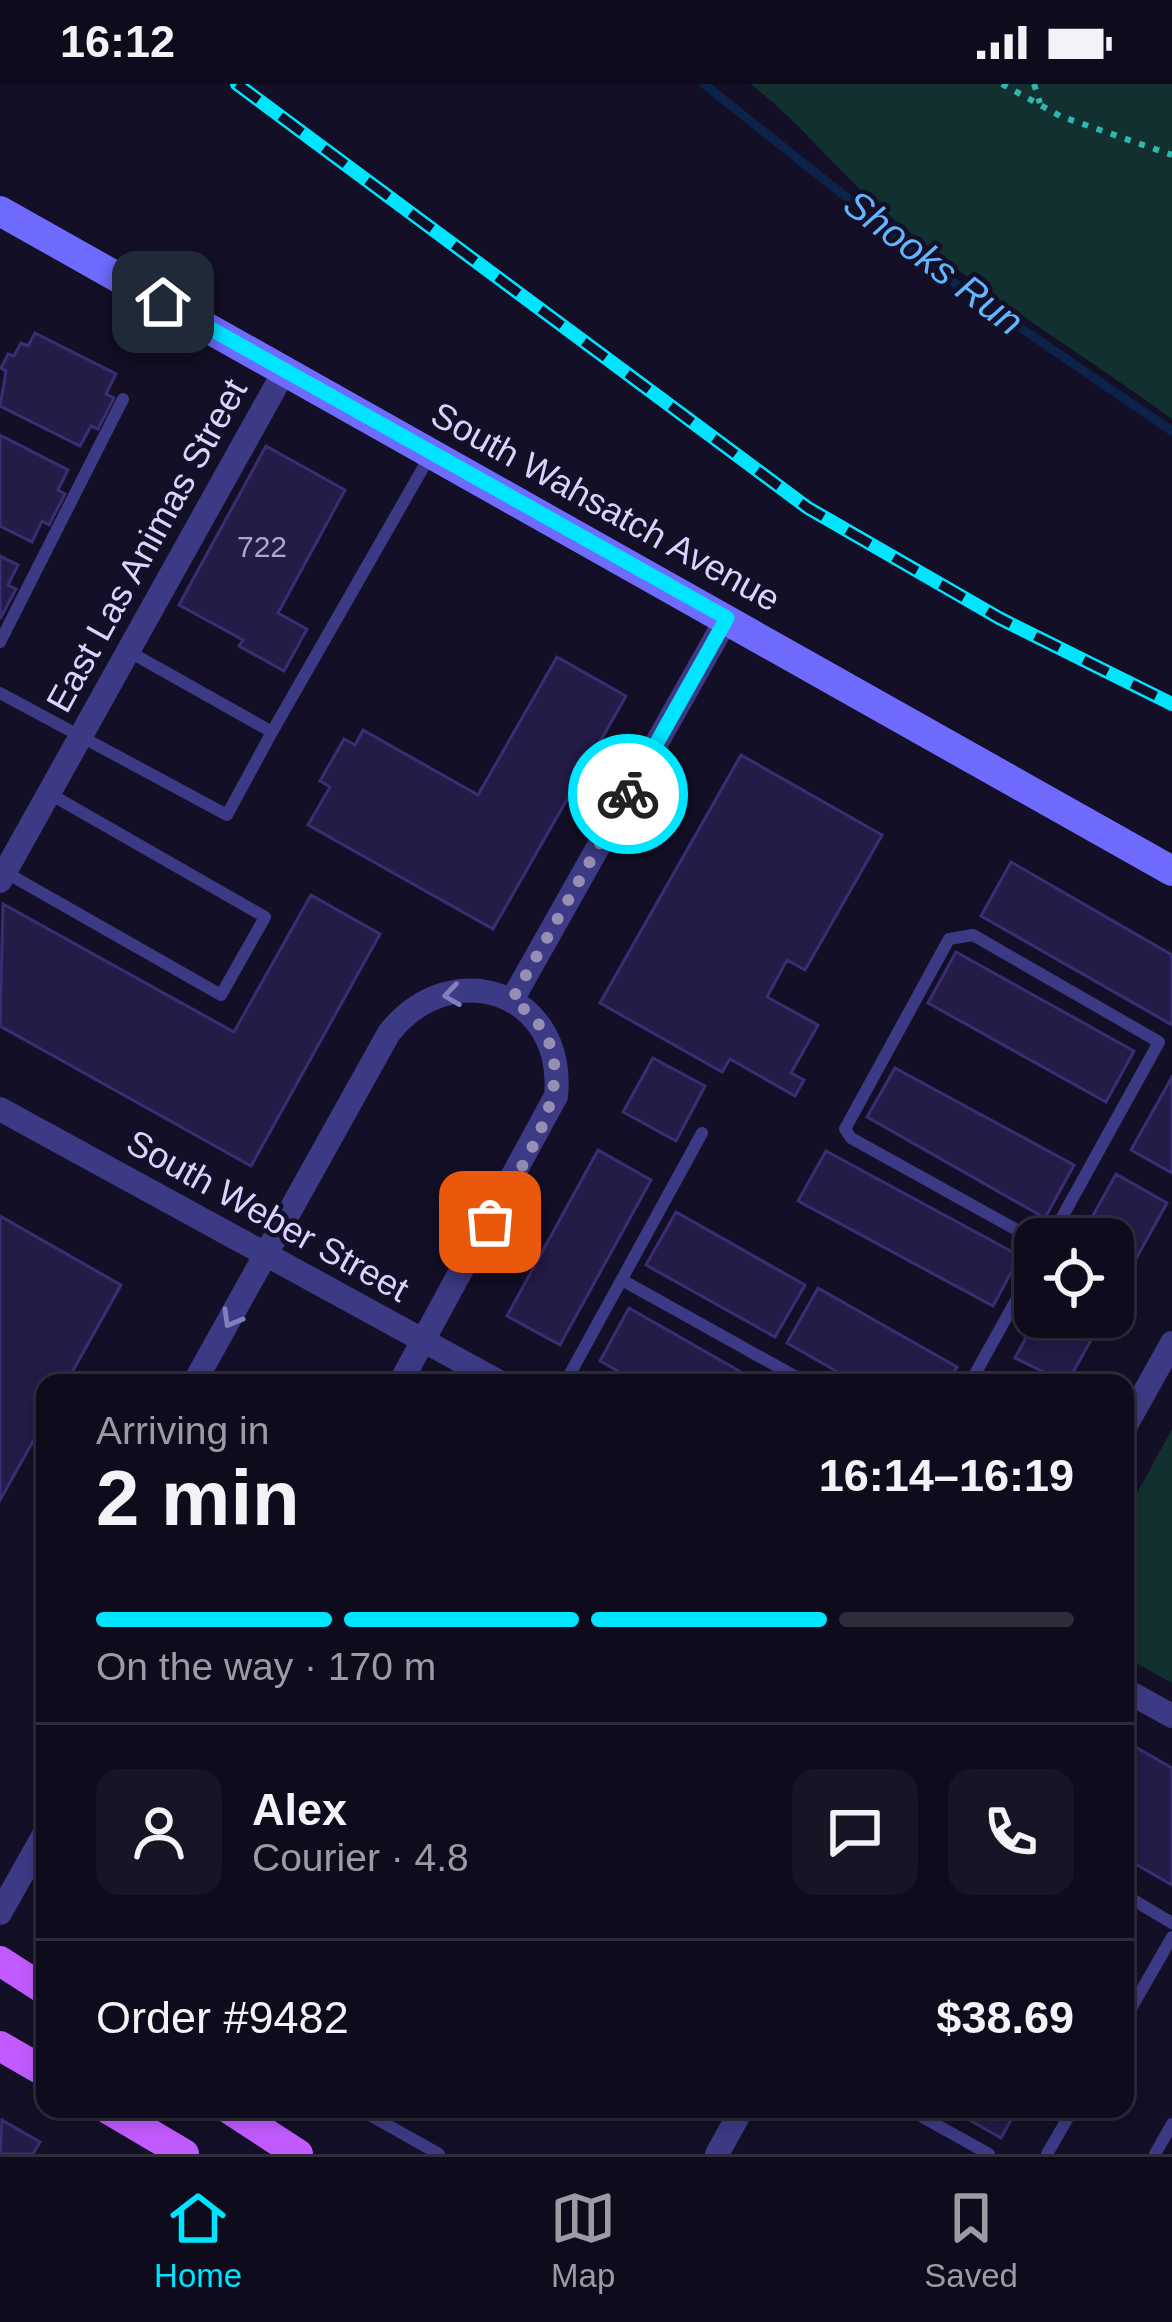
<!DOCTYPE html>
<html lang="en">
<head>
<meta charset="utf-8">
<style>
	body { margin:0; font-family:Helvetica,sans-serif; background:#171425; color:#f1f3f6; height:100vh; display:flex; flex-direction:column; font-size:45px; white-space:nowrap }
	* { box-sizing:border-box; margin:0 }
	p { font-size:39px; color:#9b9ba3 }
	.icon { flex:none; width:66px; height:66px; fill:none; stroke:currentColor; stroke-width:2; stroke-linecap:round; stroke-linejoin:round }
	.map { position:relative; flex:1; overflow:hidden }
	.drawer { position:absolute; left:36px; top:1290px; width:1098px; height:744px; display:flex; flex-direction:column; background:#0e0b1c; border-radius:24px; box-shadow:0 6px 18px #0003,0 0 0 3px #2e2b3b }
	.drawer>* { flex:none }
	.controls { position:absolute; left:1014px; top:1134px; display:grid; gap:24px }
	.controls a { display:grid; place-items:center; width:120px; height:120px; border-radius:24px; background:#0e0b1c; box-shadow:0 6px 18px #0003,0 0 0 3px #2e2b3b; font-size:60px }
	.pin { position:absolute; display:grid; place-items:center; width:102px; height:102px; color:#fff; margin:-51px; border-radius:24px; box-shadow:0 6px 18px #0006 }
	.courier { position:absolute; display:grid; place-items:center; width:120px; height:120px; margin:-60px; border:9px solid #00e5ff; border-radius:50%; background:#fff; color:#222; box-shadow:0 3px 15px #0007 }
	.overview em { font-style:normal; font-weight:700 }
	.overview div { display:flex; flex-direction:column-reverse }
	.overview { display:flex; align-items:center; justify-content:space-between; height:204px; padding:0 60px }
	h1 { font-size:78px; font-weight:700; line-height:90px }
	.bar { display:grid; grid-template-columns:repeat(4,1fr); gap:18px 12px; align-content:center; height:144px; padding:0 60px }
	.bar i { height:15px; border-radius:9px; background:#2e2b3b }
	.bar .selected { background:#00e5ff }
	.bar p { grid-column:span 4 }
	.line { display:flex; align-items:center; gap:30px; padding:0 60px; border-top:3px solid #2e2b3b }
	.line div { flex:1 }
	.round { display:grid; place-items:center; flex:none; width:126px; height:126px; border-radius:24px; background:#171425 }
	.status { display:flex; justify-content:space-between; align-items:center; height:84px; padding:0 60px; background:#0e0b1c; direction:ltr }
	.status svg { height:33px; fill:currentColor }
	.dock { display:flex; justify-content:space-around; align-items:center; height:168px; border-top:3px solid #2e2b3b; background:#0e0b1c; font-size:33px; color:#9b9ba3 }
	.dock a { display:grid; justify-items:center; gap:6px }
	.dock .selected { color:#00e5ff }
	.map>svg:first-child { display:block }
</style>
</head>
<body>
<div class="status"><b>16:12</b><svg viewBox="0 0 49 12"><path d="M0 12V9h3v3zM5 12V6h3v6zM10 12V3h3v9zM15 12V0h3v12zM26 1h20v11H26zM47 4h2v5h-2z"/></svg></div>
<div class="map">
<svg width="1172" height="2070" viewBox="0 0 1172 2070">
	<rect width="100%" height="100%" fill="#130f26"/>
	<path fill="#12302f" d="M750,0H1172V335C1070,261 958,195 864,109C825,73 793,32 750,0Z
		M1172,1345V1599L1125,1573V1431Z"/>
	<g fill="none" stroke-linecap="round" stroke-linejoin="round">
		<path stroke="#0c2248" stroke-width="9" d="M704,0L952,197L1172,347"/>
	</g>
	<path fill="#241b47" stroke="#3b2d73" stroke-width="3" d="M35,249L116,290L106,310L114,314L98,345L91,342L80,362L0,322L6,287L1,284L8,270L14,272L21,259L28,262Z
		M0,351L68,386L58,406L65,410L49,441L42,437L32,458L0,442Z
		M266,362L345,406L278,529L307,545L284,587L239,562L243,556L179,521Z
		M0,472L18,481L8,501L16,505L0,535Z
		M557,573L626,612L493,845L308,741L330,703L320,697L344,655L355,661L363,646L478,711Z
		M741,671L882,751L805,886L787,876L767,913L818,941L791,989L804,996L795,1012L730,975L722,988L600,919Z
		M1011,778L1172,871V941L981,832Z
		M311,811L380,850L251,1082L0,942L3,820L234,948Z
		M956,868L1134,967L1106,1018L928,919Z
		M653,974L705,1002L676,1057L623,1028Z
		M895,984L1074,1081L1045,1134L867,1033Z
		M1172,993V1089L1131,1066Z
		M598,1066L651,1096L560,1261L507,1232Z
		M826,1067L1020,1172L993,1222L798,1117Z
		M1116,1090L1167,1119L1113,1216V1155H1080Z
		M676,1128L805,1201L775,1253L646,1181Z
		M0,1132L121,1201L66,1299H45V1336L0,1416Z
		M818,1204L957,1283L947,1299H857L787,1259Z
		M629,1224L757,1297L756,1299H639L600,1277Z
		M1037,1233H1104L1067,1299L1015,1274Z
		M1125,1657L1172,1684V1801L1125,1774Z
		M962,2025H1017L1001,2054L959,2030Z
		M2,2036L40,2058L33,2070H0Z"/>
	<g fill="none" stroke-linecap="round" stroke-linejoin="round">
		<path stroke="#2fb8b0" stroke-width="6" stroke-dasharray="6 9" stroke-linecap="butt" d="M1002,0L1060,32L1172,71
			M1034,0L1040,19"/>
		<path stroke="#3d3a85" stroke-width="12" d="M0,558L123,315
			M128,567L272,648L431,370
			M0,609L227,731L272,648
			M5,788L221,911L265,833L50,710
			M1035,1156L851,1054L845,1045L949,855L973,851L1159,958L1050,1155
			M622,1196L807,1299
			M565,1299L702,1049
			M970,1299L1035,1182
			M1125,1811L1172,1839
			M1125,1935L1172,1853
			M359,2025L439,2070
			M908,2025L989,2070
			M1047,2070L1073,2025
			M1155,2070L1172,2040"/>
		<path stroke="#3d3a85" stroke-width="24" d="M0,797L285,286
			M512,916L727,534
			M0,1025L501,1299
			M194,1299L389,949C451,870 566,907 556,1012L400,1299
			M1125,1343L1172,1259
			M1125,1606L1172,1632
			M0,1829L45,1749
			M717,2070L742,2025"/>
		<path stroke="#6f6bff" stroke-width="30" d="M0,127L1172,787"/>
		<path stroke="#c25bff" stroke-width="30" d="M0,1877L45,1906
			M0,1962L45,1988
			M108,2025L184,2070
			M229,2025L298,2070"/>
		<defs>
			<path id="rail" d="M237,0L808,424L999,534L1172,620"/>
		</defs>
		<use href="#rail" stroke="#00e5ff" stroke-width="14"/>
		<use href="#rail" stroke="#130f26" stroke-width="9" stroke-dasharray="27" stroke-linecap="butt"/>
	</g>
	<defs><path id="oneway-chevron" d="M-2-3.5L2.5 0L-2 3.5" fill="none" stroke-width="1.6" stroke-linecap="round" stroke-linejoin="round" transform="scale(3)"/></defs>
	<g stroke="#837fbc">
		<use href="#oneway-chevron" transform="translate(452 911) rotate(172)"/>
		<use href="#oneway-chevron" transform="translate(231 1235) rotate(120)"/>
	</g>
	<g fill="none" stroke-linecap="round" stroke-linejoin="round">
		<path stroke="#948fb3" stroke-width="12" stroke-dasharray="0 21.6" d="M490,1138C527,1070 602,976 512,916L628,710"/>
		<path stroke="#00e5ff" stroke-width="15" d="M163,218L727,534L628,710"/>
	</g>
	<g text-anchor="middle" stroke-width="9" stroke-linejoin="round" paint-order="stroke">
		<g font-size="30" fill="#aca6d1">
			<text x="262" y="473">722</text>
		</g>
		<g font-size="36" fill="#d9d4ff" stroke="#130f26">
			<text transform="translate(606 422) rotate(29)" y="13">South Wahsatch Avenue</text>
			<text transform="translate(146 461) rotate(-61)" y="13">East Las Animas Street</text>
			<text transform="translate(268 1131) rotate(29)" y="13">South Weber Street</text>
		</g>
		<g font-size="39" font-style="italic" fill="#62b6ff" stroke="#130f26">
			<text transform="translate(934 178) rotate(37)" y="14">Shooks Run</text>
		</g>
	</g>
</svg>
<div class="controls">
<a><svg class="icon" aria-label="locate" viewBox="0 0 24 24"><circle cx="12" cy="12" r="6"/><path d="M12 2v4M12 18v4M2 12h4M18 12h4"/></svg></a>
</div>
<div class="pin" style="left:490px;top:1138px;background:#ea580c"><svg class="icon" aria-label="bag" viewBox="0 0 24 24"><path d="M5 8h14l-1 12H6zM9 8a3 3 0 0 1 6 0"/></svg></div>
<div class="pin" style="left:163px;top:218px;background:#1f2937"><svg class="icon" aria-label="home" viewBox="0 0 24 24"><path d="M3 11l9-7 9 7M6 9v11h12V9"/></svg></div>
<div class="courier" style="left:628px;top:710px"><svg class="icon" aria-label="bike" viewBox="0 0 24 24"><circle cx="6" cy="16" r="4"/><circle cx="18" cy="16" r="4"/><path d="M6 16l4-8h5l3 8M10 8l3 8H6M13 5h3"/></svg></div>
<section class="drawer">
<div class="overview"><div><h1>2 min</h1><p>Arriving in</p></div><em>16:14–16:19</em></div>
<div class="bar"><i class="selected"></i><i class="selected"></i><i class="selected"></i><i></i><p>On the way · 170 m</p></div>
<div class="line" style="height:216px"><a class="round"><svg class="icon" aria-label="person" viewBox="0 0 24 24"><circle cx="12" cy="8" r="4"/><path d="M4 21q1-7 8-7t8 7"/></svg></a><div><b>Alex</b><p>Courier · 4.8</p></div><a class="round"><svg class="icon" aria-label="chat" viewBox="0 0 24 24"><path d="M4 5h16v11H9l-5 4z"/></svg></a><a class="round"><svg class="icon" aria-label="phone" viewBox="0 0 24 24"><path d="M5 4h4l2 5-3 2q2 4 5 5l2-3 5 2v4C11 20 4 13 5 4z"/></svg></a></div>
<div class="line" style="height:156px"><div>Order #9482</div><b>$38.69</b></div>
</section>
</div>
<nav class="dock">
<a class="selected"><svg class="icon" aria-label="home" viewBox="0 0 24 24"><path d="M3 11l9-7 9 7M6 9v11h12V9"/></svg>Home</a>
<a><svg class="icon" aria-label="map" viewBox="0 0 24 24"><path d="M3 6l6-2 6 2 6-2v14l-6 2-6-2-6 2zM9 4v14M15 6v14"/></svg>Map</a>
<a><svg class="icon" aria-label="saved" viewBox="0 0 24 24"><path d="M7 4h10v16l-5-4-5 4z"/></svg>Saved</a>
</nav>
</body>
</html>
